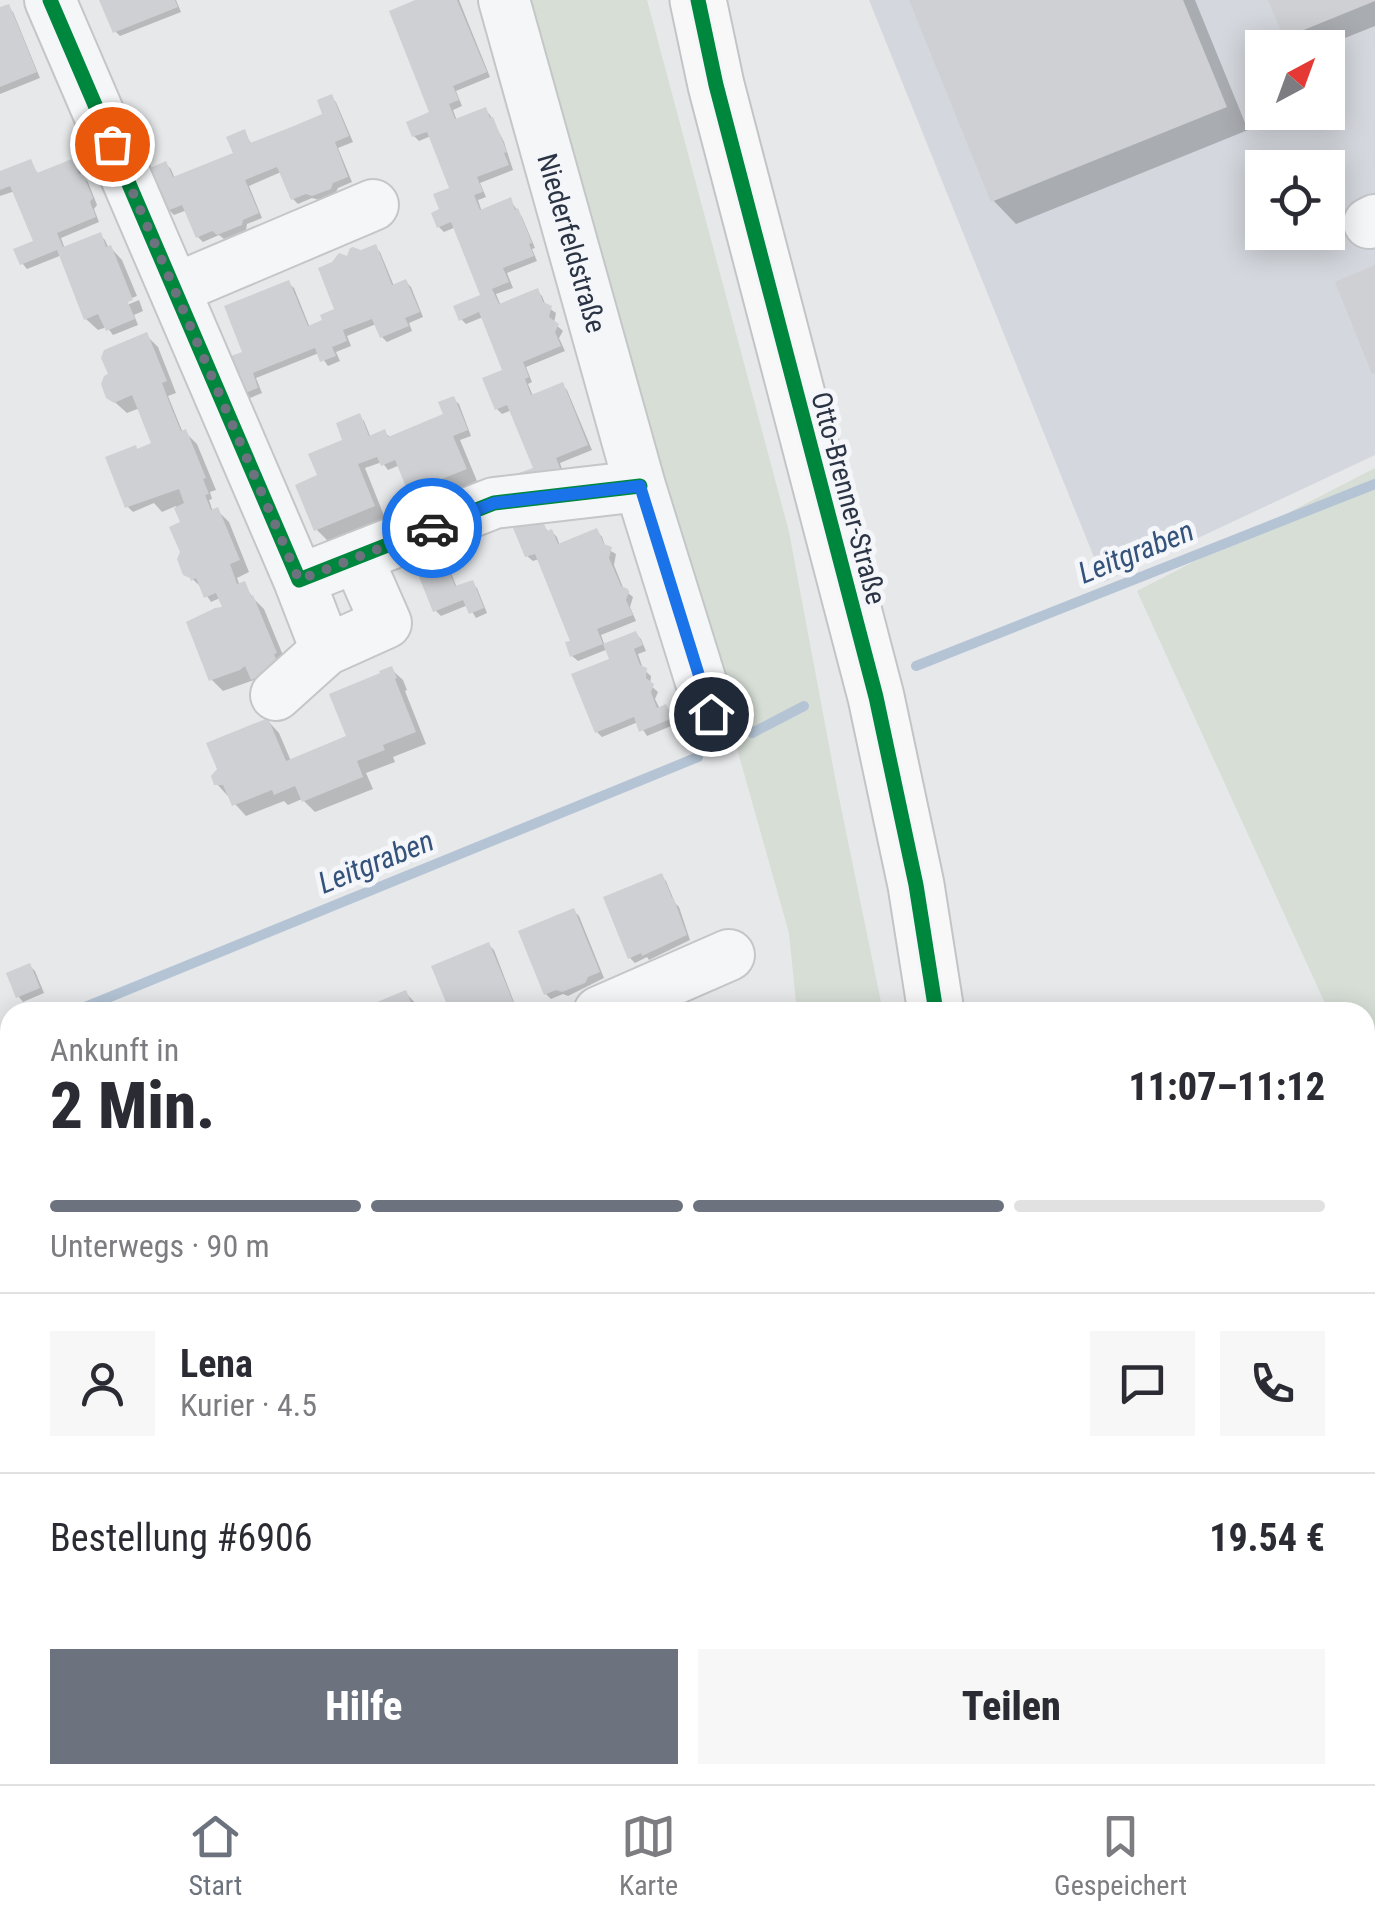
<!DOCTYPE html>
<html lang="de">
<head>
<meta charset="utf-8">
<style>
	body { margin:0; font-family:"Roboto Condensed",sans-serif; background:#f7f7f7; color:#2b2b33; height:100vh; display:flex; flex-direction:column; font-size:38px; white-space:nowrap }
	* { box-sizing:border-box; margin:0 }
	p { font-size:32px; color:#7c7c81 }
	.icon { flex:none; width:55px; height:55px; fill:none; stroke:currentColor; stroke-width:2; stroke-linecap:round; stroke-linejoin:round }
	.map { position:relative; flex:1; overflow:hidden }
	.drawer { position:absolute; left:0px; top:1002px; width:1375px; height:782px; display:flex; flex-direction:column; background:#fff; border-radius:30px 30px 0 0; box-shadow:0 5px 25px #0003 }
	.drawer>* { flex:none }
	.needle { width:65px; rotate:41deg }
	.fabs { position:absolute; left:1245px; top:30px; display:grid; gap:20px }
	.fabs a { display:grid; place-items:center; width:100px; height:100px; border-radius:0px; background:#fff; box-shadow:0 5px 25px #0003; font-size:50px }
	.pin { position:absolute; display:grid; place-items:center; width:85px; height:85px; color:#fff; margin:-42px; border:5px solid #fff; border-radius:50%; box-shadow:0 2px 10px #0007 }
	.courier { position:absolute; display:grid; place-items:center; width:100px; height:100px; margin:-50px; border:8px solid #1a73e8; border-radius:50%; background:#fff; color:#222; box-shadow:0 2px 12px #0007 }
	.head em { font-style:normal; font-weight:800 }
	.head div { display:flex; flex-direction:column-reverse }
	.head { display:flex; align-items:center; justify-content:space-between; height:170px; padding:0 50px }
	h1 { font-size:65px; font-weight:800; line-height:75px }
	.bar { display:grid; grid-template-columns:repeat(4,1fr); gap:15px 10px; align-content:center; height:120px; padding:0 50px }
	.bar i { height:12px; border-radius:8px; background:#e1e1e2 }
	.bar .current { background:#6c737f }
	.bar p { grid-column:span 4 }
	.line { display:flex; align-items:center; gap:25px; padding:0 50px; border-top:2px solid #e1e1e2 }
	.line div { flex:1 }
	.round { display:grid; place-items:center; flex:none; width:105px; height:105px; border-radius:0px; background:#f7f7f7 }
	.button { display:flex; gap:20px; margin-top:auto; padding:20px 50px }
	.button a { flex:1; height:115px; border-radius:0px; background:#6c737f; color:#fff; font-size:40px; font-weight:800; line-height:115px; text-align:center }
	.button a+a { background:#f7f7f7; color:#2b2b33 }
	.menu { display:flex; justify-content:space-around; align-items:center; height:140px; border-top:2px solid #e1e1e2; background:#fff; font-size:28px; color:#7c7c81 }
	.menu a { display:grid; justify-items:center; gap:5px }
	.menu .current { color:#6c737f }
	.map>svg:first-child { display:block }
</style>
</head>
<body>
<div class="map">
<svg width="1375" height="1784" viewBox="0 0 1375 1784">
	<rect width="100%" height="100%" fill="#e6e8ea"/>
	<path fill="#d4d7dd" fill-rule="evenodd" d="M869,0H1375V455L1104,582ZM1262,48H1328V112H1262ZM1262,168H1328V232H1262Z"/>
	<path fill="#d6ded6" d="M526,0H647L789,532L837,788L883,1012H797L789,933Z
		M1375,468V1112L1365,1091V1012H1329L1137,591Z
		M809,1775H910L911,1784H808Z"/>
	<path fill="#0003" d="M102,0H176L181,12L120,36L115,31Z
		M422,0H459L490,77L456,91L462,106L453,110L457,121L485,109L490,115L504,142L513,170L480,183L486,197L478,200L482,212L510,200L522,217L535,248L532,249L537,261L507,273L513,288L496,294L501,306L537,291L542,296L546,306L556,313L554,323L563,331L559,338L565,351L526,367L532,382L528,384L533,396L562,385L567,390L592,450L560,463L565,478L536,469L512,410L502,414L497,409L505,371L483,317L466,324L461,319L483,296L456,227L444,232L439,227L442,211L452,190L431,136L419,141L414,136L432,114Z
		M912,0H1195L1248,130L1016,224L993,200Z
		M1271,0H1375V26L1320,48H1297L1286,37Z
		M8,7L13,12L40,78L0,94V10Z
		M331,97L336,102L353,142L338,148L352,182L338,188L335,194L319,200L312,198L298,204L293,199L281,172L249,186L262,218L247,224L246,230L224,239L219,235L203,242L198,237L187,210L174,215L169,210L166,164L171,169L175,179L236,154L244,132L252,145L326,115Z
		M30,162L39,175L72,162L88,182L97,205L94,209L99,222L61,238L65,249L100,235L105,240L109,249L111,248L122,260L137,296L124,301L127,305L139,300L143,311L134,315L138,325L113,335L107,327L98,330L86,319L62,255L27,269L22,263L36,242L15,191L0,196V174Z
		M375,247L380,252L394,286L406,282L411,287L423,317L409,323L412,331L387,342L382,337L376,324L347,336L351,346L336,352L340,361L328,366L319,353L256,378L262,393L250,398L245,392V353L288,283L294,288L310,328L325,321L337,310L348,259Z
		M146,335L158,347L176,393L168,396L183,433L185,432L197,444L216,490L210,492L212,499L209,500L213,512L217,510L229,522L249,572L237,578L240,586L244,584L253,598L264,609L287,665L258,684L254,680L223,691L211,679L226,608L220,598L211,602L201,587L186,573L182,521L176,506L162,512L154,503L133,512L128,507L138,452L155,444L140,408L127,413L108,396Z
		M453,399L459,404L471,436L460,440L477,481L437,499L435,497L422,503L410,491L400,465L388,470L382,462L365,468L385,518L328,541L316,529L320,477L347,441L359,416L364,421L371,438L384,432L391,438L447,416Z
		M540,520L549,533L552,532L557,537L560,546L597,531L602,537L606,548L616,554L614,565L624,590L633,597L630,607L636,621L601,635L605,646L636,634L641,639L646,651L638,654L643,669L651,676L650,685L658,692L655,699L660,709L666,707L671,712L676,724L647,736L638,722L602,737L597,732L612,660L608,649L578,661L572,656L573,642L539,559L533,561L527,556Z
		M437,546L442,551L457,588L472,583L477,588L487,613L476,618L468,605L441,616L435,610Z
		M391,669L403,680L407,690L405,691L426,744L393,757L395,762L366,773L373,789L315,812L302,799L288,805L284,801L246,816L216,783L268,721L279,733L291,761L349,737Z
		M661,876L666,881L675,903L679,907L690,940L649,960L647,957L635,963L630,958Z
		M574,911L579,916L604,978L568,996L563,994L551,999L546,994Z
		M489,945L494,950L517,1010L510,1012H452L434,968Z
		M30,966L35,971L44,993L23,1002L18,996Z
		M406,993L417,1005L420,1012H362Z
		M1365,1278L1375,1295V1319L1365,1325Z
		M10,1286V1367L0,1371V1290Z
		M1367,1387L1375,1394V1469L1365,1459V1388Z
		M10,1609V1690H9L0,1681V1613Z"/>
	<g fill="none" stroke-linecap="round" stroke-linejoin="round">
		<path stroke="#b4c4d5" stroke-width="10" d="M916,666L1375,484
			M752,733L804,706
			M73,1012L698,757
			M0,1042L10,1038"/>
	</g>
	<path fill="#ced0d3" d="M99,0H175L178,7L113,33Z
		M415,0H457L487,72L453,86L459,100L449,104L455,119L486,107L490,118L493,117L507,152L504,153L509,165L477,177L483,192L474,195L480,210L511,197L515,210L518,208L532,243L529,244L534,256L503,268L509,282L492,289L499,304L538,288L543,302L552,306L549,317L559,324L555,332L561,346L523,362L529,377L525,379L531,395L563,382L588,445L556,458L562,473L516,485L513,475L533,468L507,405L495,410L482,378L502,370L479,312L459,321L453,306L480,295L451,222L437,228L431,213L439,209L433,194L449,188L427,132L412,137L406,122L429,112L389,11Z
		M909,0H1183L1227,107L991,202Z
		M1268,0H1375V1L1284,38Z
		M9,4L37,72L0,87V7Z
		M332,94L349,136L335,142L348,177L333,183L331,189L312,196L306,194L291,200L277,167L245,180L259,213L243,220L242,225L217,235L212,231L196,238L182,205L167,211L150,168L166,161L173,177L233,153L226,137L245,129L250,143L294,126L322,114L317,100Z
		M31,159L37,173L72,159L79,174H83L93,198L90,202L96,217L57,233L63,247L101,232L106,247L111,245L133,300L128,302L135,319L106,331L98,314L84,320L57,250L20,265L13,249L33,241L10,186L0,190V171Z
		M376,244L392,285L406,279L420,312L405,318L409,326L380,338L372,319L343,330L347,341L332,347L336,356L320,362L315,348L253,373L258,388L243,394L228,357L242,352L224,306L289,280L308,326L322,320L320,315L334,309L318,268L332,262L339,253L347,256L350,248L353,247L361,250Z
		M1375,265V372L1372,374L1335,282Z
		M147,332L167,381L162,383L171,407L181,431L186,429L206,478L203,479L209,494L205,495L211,510L218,507L240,560L230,564L237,584L245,581L251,596L253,595L277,653L274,654L280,669L251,680L245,666L240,670L209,681L186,622L215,608L222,607L216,593L204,598L196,578L191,581L190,578L183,575L177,559L180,552L169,527L180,522L174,508L184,503L179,489L125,508L105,457L136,445L137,449L151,443L132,395L114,403L106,398L101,384L104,376L108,374L101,358L104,350Z
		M454,396L468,430L453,436L467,469L439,480L440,482L408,492L395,460L381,466L377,457L358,464L375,506L314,531L295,485L317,475L308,454L342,440L336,423L360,413L369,436L385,429L388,437L443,414L438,402Z
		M541,517L547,531L552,529L558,544L597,528L604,544L612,547L609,558L621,586L628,589L629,592L626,600L633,615L597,629L603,644L570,657L565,642L570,641L535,554L525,557L513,528Z
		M438,543L455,586L473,580L484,608L469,614L463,600L433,612L410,554Z
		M636,631L643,645L634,649L640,665L647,668L646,678L654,684L651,692L657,708L666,704L673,718L639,732L634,717L595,733L571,674L609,659L603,644Z
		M392,666L397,678L395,679L416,732L383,745L385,750L357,761L363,777L302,802L295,786L274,795L272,790L232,806L223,785H214L211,776L217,769L206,743L268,718L286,761L346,736L329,694L380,673L379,671Z
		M662,873L672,898L674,899L687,935L642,956L641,953L628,959L603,897Z
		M574,908L600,972L588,977L585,983L562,992L556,990L544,995L518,931Z
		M489,942L514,1004L501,1009L503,1012H450L431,966Z
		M30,963L40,988L16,998L6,973Z
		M406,990L415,1012H359L358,1010Z
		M10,1124V1163L0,1138V1127Z
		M10,1283V1351L0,1355V1287Z
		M1368,1383L1375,1396V1453L1365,1459V1385Z
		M10,1606V1674L0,1678V1610Z
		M401,1775H463L467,1784H399L396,1777Z
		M497,1775H565L567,1781L559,1784H500Z
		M642,1775H719L722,1780L712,1784H646Z"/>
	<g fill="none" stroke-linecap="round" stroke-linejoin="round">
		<defs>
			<path id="minor" d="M50,0L299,580L494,503L640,486
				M504,0L640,486L711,714
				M1369,223L1375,220
				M175,289L373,205
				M299,580L326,650L386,623L357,557
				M276,695L326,650
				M599,1012L729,955
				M0,1546L10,1542
				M1365,1550L1375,1544
				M348,1775L352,1784
				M600,1784L601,1775
				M1087,1784L1089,1775"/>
			<path id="major" d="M698,0L716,85L876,697L916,885L936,1012
				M960,1784V1775"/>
		</defs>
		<use href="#minor" stroke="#c4c6c8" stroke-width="54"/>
		<use href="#major" stroke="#c2c5c8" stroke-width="59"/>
		<use href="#minor" stroke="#f5f6f7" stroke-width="50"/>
		<use href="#major" stroke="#f8f8f8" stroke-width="55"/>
		<defs>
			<path id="cycleway" d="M50,0L299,580L494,503L640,486
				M698,0L716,85L876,697L916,885L936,1012"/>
		</defs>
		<use href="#cycleway" stroke="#f4f6f9" stroke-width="21"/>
		<use href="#cycleway" stroke="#00873e" stroke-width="15"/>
	</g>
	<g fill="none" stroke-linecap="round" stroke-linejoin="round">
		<path stroke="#6c737f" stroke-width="10" stroke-dasharray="0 18" d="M112,144L299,580L432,528"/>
		<path stroke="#1a73e8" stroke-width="12" d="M432,528L494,503L640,486L711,714"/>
	</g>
	<g text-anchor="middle" stroke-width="10" stroke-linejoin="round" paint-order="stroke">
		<g font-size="28" fill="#2b3445" stroke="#f4f6f9">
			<text transform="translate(572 243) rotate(74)" y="10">Niederfeldstraße</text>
			<text transform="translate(849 498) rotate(75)" y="10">Otto-Brenner-Straße</text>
		</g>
		<g font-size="30" font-style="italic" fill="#34527a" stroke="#f4f6f9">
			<text transform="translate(1136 552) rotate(-22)" y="10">Leitgraben</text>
			<text transform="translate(376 862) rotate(-22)" y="10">Leitgraben</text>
		</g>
	</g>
</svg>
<div class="fabs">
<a><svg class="needle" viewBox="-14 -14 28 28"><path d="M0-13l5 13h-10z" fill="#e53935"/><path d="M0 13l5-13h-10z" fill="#7c7c81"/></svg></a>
<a><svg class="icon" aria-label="locate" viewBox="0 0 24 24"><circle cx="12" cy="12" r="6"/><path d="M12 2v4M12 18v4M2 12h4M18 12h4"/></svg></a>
</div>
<div class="pin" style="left:112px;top:144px;background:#ea580c"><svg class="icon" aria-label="bag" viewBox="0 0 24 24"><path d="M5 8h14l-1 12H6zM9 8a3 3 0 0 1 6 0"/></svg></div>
<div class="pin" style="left:711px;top:714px;background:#1f2937"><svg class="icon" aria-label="home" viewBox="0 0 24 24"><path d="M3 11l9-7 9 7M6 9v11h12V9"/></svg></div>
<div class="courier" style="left:432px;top:528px"><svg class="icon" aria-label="car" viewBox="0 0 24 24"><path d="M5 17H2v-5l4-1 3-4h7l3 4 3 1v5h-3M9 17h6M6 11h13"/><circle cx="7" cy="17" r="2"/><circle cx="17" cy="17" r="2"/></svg></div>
<section class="drawer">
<div class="head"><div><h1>2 Min.</h1><p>Ankunft in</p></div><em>11:07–11:12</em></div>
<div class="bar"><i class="current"></i><i class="current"></i><i class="current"></i><i></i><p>Unterwegs · 90 m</p></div>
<div class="line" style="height:180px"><a class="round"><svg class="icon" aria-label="person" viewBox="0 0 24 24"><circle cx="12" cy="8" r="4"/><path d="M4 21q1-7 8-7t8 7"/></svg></a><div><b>Lena</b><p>Kurier · 4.5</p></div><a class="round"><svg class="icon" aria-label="chat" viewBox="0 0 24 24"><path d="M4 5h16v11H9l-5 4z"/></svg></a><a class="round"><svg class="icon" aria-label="phone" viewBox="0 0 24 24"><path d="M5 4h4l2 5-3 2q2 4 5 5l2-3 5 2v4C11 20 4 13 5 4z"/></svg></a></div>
<div class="line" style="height:130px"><div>Bestellung #6906</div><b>19.54 €</b></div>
<div class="button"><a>Hilfe</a><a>Teilen</a></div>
</section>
</div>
<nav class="menu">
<a class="current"><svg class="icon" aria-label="home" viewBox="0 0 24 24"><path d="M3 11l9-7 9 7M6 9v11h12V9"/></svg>Start</a>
<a><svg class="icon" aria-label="map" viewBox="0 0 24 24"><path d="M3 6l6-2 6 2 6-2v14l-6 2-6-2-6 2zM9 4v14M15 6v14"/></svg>Karte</a>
<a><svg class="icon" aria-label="saved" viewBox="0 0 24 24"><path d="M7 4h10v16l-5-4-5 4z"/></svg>Gespeichert</a>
</nav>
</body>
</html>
